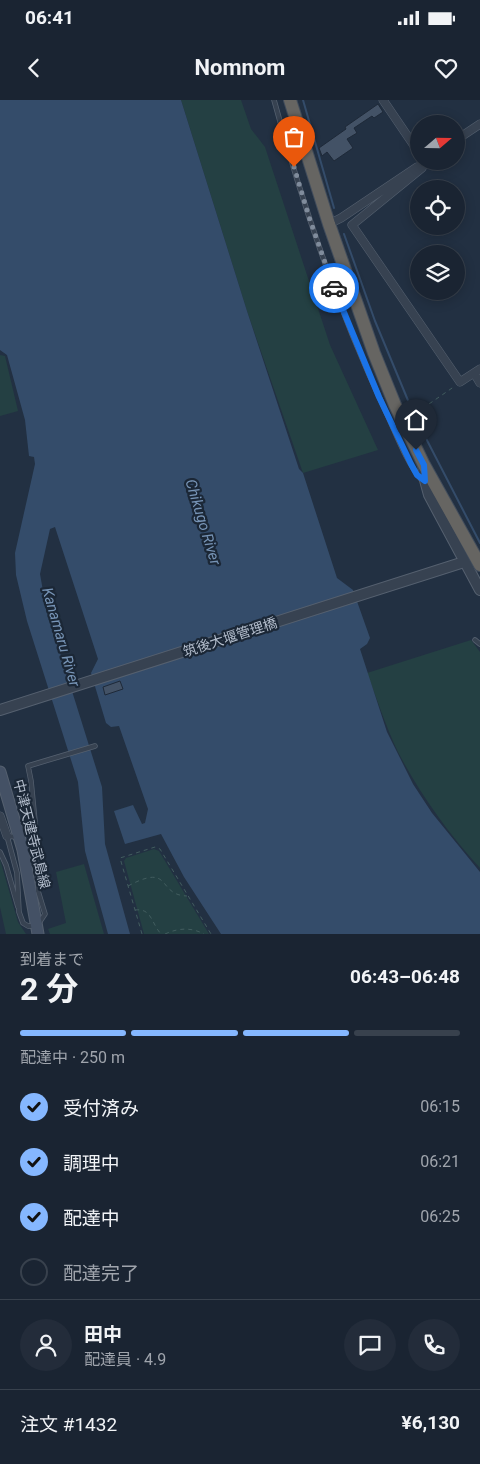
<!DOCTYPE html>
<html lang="ja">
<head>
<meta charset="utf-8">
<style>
	body { margin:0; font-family:Roboto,"Noto Sans JP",sans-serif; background:#232c3a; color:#f1f3f6; height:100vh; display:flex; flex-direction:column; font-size:19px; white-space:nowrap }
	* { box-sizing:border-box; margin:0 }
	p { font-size:16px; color:#9fa4ac }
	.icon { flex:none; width:28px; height:28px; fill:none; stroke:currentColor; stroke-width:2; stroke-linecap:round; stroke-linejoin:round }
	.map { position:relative; height:834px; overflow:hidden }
	.side { display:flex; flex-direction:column; background:#1a2432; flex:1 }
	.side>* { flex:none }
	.needle { width:32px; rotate:70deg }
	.buttons { position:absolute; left:410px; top:15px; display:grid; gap:10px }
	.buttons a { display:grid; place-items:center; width:55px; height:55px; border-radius:50%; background:#1a2432; box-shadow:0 2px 12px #0003,0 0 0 1px #38414d; font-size:25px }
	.pin { position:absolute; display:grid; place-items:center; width:42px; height:42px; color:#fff; margin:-51px -21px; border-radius:50% 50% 50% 0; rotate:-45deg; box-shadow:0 0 5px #0007 }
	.pin .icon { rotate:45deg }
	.courier { position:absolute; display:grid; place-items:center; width:50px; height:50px; margin:-25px; border:4px solid #1a73e8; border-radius:50%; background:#fff; color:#222; box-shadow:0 1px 6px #0007 }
	.overview em { font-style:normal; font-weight:700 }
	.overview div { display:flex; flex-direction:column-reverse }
	.overview { display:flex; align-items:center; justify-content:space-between; height:85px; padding:0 20px }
	h1 { font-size:32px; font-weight:700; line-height:38px }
	.bar { display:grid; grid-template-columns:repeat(4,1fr); gap:8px 5px; align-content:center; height:60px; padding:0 20px }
	.bar i { height:6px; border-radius:4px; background:#38414d }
	.bar .current { background:#85b7ff }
	.bar p { grid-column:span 4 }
	.line { display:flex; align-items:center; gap:12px; padding:0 20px; border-top:1px solid #38414d }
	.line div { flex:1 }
	.round { display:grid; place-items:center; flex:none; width:52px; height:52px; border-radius:26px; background:#232c3a }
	ol { padding:0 20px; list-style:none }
	li { display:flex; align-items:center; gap:15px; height:55px }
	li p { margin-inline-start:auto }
	li .icon { padding:5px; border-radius:50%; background:#85b7ff; color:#111; stroke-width:4 }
	li:last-child { color:#9fa4ac }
	li i { width:28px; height:28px; border:2px solid #38414d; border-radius:50% }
	.status { display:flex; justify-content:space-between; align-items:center; height:35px; padding:0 25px; background:#1a2432; direction:ltr }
	.status svg { height:14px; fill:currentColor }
	header { display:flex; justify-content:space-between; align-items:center; height:65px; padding:0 20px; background:#1a2432; font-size:22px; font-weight:700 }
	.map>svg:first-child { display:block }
</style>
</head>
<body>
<div class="status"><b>06:41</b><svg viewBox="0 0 49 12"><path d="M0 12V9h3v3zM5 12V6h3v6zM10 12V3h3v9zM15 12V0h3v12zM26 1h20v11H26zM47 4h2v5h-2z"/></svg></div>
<header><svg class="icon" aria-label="back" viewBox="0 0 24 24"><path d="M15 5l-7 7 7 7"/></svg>Nomnom<svg class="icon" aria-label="heart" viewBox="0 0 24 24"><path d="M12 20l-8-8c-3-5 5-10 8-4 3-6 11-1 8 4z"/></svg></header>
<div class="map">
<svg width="480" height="834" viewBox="0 0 480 834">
	<rect width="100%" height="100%" fill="#223042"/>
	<path fill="#244043" d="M181,0H241L251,29L265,47L330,245L378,350L303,373L247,211Z
		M0,255L5,256L18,311L0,316Z
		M471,540L480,552V768C448,733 420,694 398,652C386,627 377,599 367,573Z
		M154,749L159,751L209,834H144L124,761L126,758Z
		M0,759L18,822L26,834H6L0,807Z
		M84,764L104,834H50L48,829L66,823L56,772Z"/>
	<path fill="#344c6a" d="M0,0H181L247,211L299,369L303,373L337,478L353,490L370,538L367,544L360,549L387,632L413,684L432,713L480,772V834H221L184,777L161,734L125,744L114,711L133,705L142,724L145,723L148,709L119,626L111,627L106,623L91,573L98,559L55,427L50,429L40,474L46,508L102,687L105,744L130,834H108L85,751L78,682L27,521L16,475L15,453L35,364L34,357L29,356L25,320L7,255L0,250Z"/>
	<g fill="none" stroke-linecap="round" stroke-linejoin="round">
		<path stroke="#344c6a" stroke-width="2" d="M303,0L334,108
			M344,134L375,221L412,310
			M416,319L480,443"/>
	</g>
	<path fill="#435266" stroke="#1e2938" d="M378,4L383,12L374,18L372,16L354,28L357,33L347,39L353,48L334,61L327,52L322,56L319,48L346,29L345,27Z
		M120,581L123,589L105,595L103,587Z"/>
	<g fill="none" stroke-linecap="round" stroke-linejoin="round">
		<defs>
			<path id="service" d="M274,0C303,107 339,212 386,312C395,331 407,364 421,379
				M475,540L480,544
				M17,737L7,736L17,773L19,812L23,823L28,826H34
				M0,752L6,765L18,807
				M39,823L45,814L38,791L37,742L31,681L28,666L95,646"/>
			<path id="minor" d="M383,0L419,53
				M456,40L480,24
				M425,62L422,68L352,125L460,282L480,269
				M329,124L341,118L417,67
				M474,273L480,283
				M0,716L7,736"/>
			<path id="tertiary" d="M424,366L423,373L429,395L480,490
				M0,610L464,462"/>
			<path id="secondary" d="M0,672L23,750L38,834"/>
			<path id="trunk" d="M290,0L329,124L374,253L395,305L424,365L480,465"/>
		</defs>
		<use href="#service" stroke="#55606f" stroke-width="5.5"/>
		<use href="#minor" stroke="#55606f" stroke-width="9"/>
		<use href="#tertiary" stroke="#55606f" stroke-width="12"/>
		<use href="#secondary" stroke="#55606f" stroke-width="13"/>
		<use href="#trunk" stroke="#424d5c" stroke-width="14"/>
		<path stroke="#425d5f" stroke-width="1" stroke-dasharray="4 4" stroke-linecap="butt" d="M416,313L455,286
			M128,786C173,762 156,795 187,796
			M135,810C152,808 151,823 161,834
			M142,834L120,758L155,747L160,749L211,834
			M165,834C178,828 191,827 204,834"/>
		<use href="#service" stroke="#374251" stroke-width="4"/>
		<use href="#minor" stroke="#374251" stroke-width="8"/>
		<use href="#tertiary" stroke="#374251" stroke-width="10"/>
		<use href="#secondary" stroke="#445165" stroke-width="11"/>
		<use href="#trunk" stroke="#666562" stroke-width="12"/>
	</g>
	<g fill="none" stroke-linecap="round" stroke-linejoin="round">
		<path stroke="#808c9c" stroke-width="5" stroke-dasharray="0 9" d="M294,67L309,117L334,188"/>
		<path stroke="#1a73e8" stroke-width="6" d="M334,188L379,297L411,364L417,375L425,381L424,365L416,350"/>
	</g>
	<g text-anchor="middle" stroke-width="4.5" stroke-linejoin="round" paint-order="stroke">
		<g font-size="14" fill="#b3bdcc" stroke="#1b2736">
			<text transform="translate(230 537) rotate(-18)" y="5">筑後大堰管理橋</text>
			<text transform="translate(32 734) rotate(76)" y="5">中津天建寺武島線</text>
		</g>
		<g font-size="15" font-style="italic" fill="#7794b6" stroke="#1b2736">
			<text transform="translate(203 422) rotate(73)" y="5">Chikugo River</text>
			<text transform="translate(61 537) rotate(74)" y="5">Kanamaru River</text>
		</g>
	</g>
</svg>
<div class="buttons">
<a><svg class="needle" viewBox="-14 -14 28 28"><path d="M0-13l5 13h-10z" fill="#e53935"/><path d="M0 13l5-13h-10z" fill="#9fa4ac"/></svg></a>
<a><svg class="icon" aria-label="locate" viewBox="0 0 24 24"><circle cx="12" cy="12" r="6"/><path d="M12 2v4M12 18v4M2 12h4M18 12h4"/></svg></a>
<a><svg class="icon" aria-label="layers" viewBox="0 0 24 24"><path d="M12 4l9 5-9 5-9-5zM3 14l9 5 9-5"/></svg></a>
</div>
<div class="pin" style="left:294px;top:67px;background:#ea580c"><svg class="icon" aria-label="bag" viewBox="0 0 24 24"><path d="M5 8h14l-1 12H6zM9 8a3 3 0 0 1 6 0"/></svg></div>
<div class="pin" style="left:416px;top:350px;background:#1f2937"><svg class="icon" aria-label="home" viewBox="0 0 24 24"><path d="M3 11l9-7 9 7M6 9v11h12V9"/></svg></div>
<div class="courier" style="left:334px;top:188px"><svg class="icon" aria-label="car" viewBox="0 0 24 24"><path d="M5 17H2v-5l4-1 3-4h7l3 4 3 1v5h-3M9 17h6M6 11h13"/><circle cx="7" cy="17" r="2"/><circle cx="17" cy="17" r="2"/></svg></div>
</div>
<section class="side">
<div class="overview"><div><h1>2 分</h1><p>到着まで</p></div><em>06:43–06:48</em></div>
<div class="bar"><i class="current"></i><i class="current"></i><i class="current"></i><i></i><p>配達中 · 250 m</p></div>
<ol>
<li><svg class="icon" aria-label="check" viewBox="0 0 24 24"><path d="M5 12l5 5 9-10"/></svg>受付済み<p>06:15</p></li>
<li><svg class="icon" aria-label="check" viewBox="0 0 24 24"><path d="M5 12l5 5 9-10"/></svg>調理中<p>06:21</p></li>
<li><svg class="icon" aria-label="check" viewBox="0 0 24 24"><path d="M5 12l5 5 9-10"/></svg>配達中<p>06:25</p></li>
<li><i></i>配達完了</li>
</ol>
<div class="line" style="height:90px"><a class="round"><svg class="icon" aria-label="person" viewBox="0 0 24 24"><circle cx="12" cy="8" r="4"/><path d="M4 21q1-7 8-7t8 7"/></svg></a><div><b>田中</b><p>配達員 · 4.9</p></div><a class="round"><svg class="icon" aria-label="chat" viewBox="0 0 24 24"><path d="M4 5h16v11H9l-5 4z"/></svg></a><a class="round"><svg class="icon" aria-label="phone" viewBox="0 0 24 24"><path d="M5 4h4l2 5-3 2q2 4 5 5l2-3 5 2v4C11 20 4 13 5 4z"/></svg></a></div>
<div class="line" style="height:65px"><div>注文 #1432</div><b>¥6,130</b></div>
</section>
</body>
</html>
